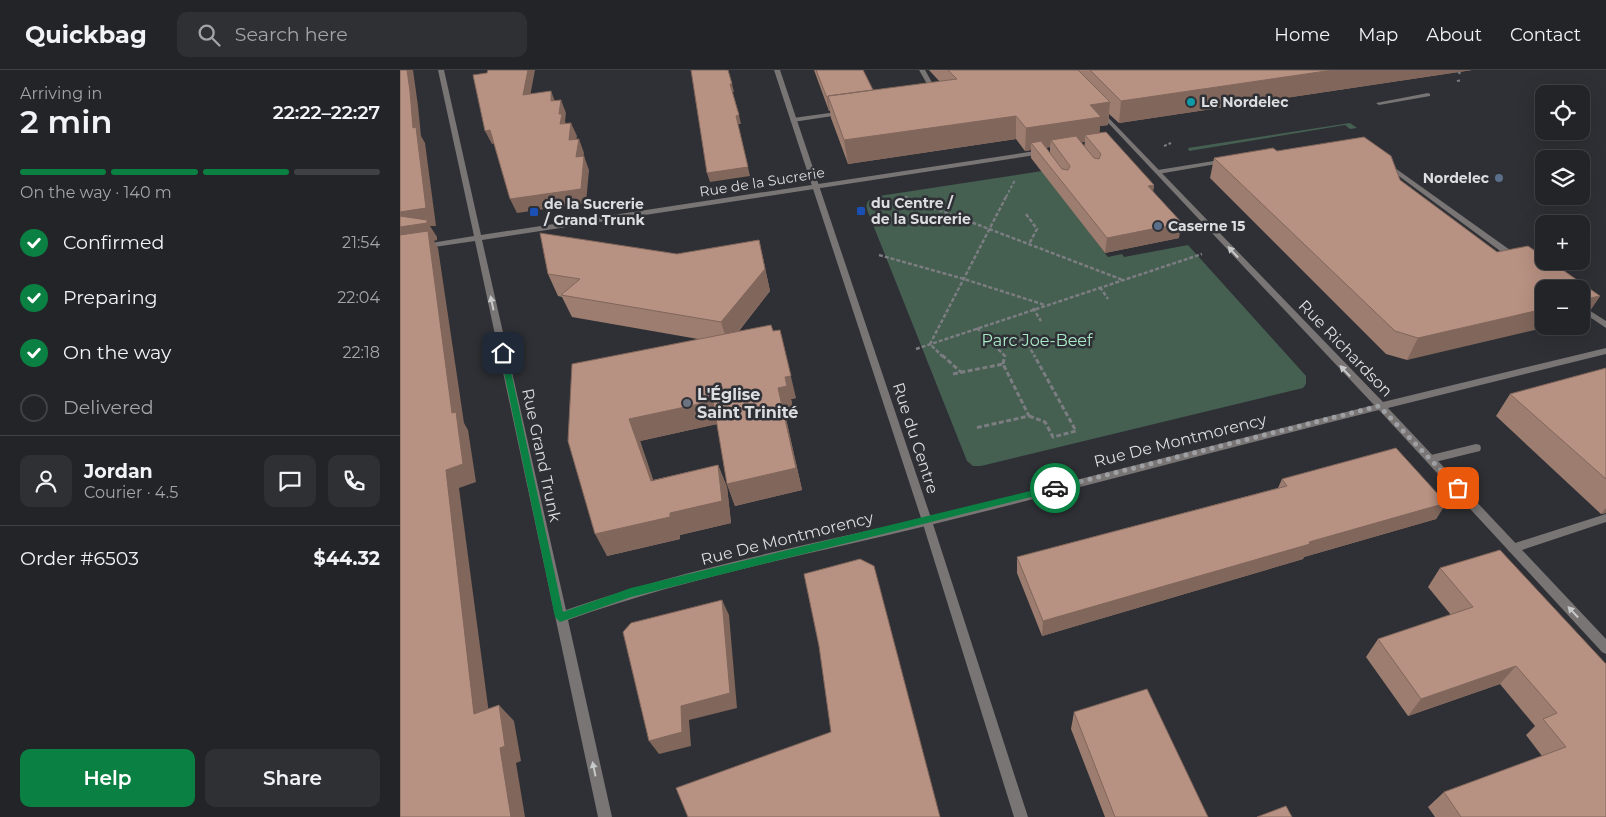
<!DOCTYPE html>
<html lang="en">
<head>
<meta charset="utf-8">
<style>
	body { margin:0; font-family:Montserrat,sans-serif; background:#2f3034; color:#f1f3f6; height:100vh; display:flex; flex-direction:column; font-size:19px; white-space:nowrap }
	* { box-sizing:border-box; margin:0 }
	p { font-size:16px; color:#a3a4a8 }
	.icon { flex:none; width:28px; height:28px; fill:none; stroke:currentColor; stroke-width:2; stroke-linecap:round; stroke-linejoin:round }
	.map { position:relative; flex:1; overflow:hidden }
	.sheet { display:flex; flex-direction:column; background:#232428; width:400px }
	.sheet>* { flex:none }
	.fabs { position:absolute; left:1135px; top:15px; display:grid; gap:10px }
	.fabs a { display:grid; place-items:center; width:55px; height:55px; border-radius:10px; background:#232428; box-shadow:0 5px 20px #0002,0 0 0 1px #404145; font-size:25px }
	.pin { position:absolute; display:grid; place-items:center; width:42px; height:42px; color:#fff; margin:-21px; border-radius:10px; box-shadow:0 2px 8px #0006 }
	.courier { position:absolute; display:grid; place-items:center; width:50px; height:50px; margin:-25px; border:4px solid #0b8043; border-radius:50%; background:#fff; color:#222; box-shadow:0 1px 6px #0007 }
	.summary em { font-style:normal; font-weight:600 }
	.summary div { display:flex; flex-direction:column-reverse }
	.summary { display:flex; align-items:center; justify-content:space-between; height:85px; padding:0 20px }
	h1 { font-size:32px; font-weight:600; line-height:38px }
	.bar { display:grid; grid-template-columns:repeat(4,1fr); gap:8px 5px; align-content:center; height:60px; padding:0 20px }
	.bar i { height:6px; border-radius:4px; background:#404145 }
	.bar .on { background:#0b8043 }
	.bar p { grid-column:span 4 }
	.line { display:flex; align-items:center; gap:12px; padding:0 20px; border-top:1px solid #404145 }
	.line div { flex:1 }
	.round { display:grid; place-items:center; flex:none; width:52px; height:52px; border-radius:10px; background:#2f3034 }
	ol { padding:0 20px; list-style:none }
	li { display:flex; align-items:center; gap:15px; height:55px }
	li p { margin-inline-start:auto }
	li .icon { padding:5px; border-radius:50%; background:#0b8043; color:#fff; stroke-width:4 }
	li:last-child { color:#a3a4a8 }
	li i { width:28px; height:28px; border:2px solid #404145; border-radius:50% }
	.cta { display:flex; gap:10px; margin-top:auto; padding:10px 20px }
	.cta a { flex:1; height:58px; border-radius:10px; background:#0b8043; color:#fff; font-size:20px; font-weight:600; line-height:58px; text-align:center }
	.cta a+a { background:#2f3034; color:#f1f3f6 }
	header { display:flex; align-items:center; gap:30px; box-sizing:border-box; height:70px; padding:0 25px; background:#232428; border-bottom:1px solid #404145 }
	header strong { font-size:24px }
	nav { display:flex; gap:28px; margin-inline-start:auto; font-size:18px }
	.search { width:350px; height:45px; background:#2f3034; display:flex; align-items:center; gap:12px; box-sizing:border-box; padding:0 18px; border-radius:10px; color:#a3a4a8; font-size:19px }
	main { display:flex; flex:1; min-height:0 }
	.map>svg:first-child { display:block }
</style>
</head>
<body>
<header>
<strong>Quickbag</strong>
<div class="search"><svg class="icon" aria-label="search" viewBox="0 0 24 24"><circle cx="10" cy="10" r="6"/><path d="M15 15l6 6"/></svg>Search here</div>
<nav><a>Home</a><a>Map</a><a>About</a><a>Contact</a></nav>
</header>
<main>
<section class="sheet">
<div class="summary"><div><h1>2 min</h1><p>Arriving in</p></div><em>22:22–22:27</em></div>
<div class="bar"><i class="on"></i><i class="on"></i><i class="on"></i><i></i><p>On the way · 140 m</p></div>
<ol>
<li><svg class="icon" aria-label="check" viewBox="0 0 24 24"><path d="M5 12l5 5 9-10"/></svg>Confirmed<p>21:54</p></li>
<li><svg class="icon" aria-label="check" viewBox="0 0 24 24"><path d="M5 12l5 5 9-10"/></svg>Preparing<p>22:04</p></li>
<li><svg class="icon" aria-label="check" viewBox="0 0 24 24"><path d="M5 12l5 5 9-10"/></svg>On the way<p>22:18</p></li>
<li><i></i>Delivered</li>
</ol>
<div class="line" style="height:90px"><a class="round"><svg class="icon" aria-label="person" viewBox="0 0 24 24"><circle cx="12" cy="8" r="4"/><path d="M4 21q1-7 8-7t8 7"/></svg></a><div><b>Jordan</b><p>Courier · 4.5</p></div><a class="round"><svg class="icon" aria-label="chat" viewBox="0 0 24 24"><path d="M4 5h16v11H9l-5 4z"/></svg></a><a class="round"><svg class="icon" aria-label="phone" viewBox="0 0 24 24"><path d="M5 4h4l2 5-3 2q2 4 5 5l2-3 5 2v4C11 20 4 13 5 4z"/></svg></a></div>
<div class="line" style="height:65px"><div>Order #6503</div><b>$44.32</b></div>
<div class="cta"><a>Help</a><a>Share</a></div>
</section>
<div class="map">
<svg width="1206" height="747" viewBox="0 0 1206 747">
	<rect width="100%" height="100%" fill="#2f3035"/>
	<path fill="#455f51" d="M950,53L957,58L950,59L945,55L789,81L788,78Z
		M642,101L708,187L722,184L724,187L788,175L906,306V314L903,318L581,396H573L567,391L466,137L468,131L479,126Z"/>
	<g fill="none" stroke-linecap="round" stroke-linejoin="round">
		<path stroke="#7b7d81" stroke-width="2" stroke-dasharray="3 2" stroke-linecap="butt" d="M1058,2L1061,4
			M1057,11L1062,10
			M764,76L771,73
			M606,127L615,110"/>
		<path stroke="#7b7d81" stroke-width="2.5" stroke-dasharray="4 2" stroke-linecap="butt" d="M505,127L723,210
			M626,144L637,159L629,174
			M479,185L564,209L645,235
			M700,217L708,229
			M633,238L641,251
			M577,258L606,287
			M596,276L625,269L635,287
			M516,279L802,184
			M543,287L530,274L607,125"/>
		<path stroke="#7b7d81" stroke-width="3" stroke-dasharray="5 2.5" stroke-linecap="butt" d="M542,285L562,303
			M603,294L605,285
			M553,304L603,294L629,346L575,358
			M629,346L645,352L653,367L676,361L634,285"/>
		<path fill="#787574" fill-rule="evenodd" d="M519,0H525L539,25L538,26H534Z
			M1028,23L1030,24V26L979,35L976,33Z
			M444,41L447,43L446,44L393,52L390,50L393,48Z
			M826,89L829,91L828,92L758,104L755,102L758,100Z
			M984,93H988L1117,185V189H1111L984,95Z
			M1181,235L1206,251V258L1181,241Z
			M1076,374L1080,375L1081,378L1080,381L1031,393L1026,389L1031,385Z
			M1206,444V452L1113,483L1109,481L1107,478L1109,475Z"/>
		<path fill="#787574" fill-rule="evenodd" d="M38,0H44L81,165L642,80L645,82L642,84L82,170L166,540C283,499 405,476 527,447C676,411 825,372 974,335L697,41V39L699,38L983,332L1206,278V284L988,338L1206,569V584L1202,582L979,340C828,378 677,419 526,456C406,485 285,508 168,550L212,747H198L75,171L0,182V178L74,166Z"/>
		<path fill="#787574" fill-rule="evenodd" d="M374,0H380L532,451L628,747H614L522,451Z"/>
	</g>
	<path fill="#9d7d70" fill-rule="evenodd" d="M414,0H463L473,20L540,12L529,0H1072L719,53L709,44L708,55L700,56L699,63L754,115L753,122L779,168L705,183L631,88V80L625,81L616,69L448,94L431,48L430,41H429ZM681,72H685L684,77ZM650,77V83L646,78Z
		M877,81L1000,110L1097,182L1200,226L1185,248L1181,249V219L1007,290L986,284L810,108L814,88Z
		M359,170L370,221L339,261L396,328L391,329L393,338L384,340L402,420L335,436L327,414L317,354L240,371L253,410L318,395L327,417L331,453L280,465V469L207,486L168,371L298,269L172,247L162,227L158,226L148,204L277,184Z
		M1206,298V443L1201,444L1096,346L1110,324Z
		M882,409L1046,433L1036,449L904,487L903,489L642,566L617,503V487L878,418Z
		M1100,480L1206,747H1035L1028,737L1044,722L1142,686L1126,665L1135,656L1100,614L1008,646L966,587L978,569L1051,545L1028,517L1040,498Z
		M674,642L808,747H705L671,659Z"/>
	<path fill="#80665b" d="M7,0H13L18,36L21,66L25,73L36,156H30L37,167V170L34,171L38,178L64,353L68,360L76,412L59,418L91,659L74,644L46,400L52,343L0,176V142L13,58Z
		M128,0H135L128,37L123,25Z
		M933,0H1072L719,53L721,31Z
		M330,14H332L334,22H332Z
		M151,21L156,34L151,31Z
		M427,28H428L430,41H429Z
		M161,30L166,43L165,51L167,57L160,54L159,44Z
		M710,32L708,55L700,56L699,70L685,65V72L655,76L651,70L650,77L636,79L631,73V80L625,81L626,58L690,35Z
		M339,45L341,54H338L350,106L310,112L307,103L336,46Z
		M616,46V69L448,94L444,70Z
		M171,53L177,66L174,84L169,70Z
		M90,60L96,73L92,74L85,61Z
		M179,69L184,83L181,101L176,87Z
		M184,86L189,100L186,133L117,143L110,129Z
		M754,115L751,130L748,116Z
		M782,153L779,168L705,183L707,168Z
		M359,170L370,221L328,274L321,252Z
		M1200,226L1185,248L1181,249V230Z
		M1144,239V256H1152L1007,290L1018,268Z
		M380,260L396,328L391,329L393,338L384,340L402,420L335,436L327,414L378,318L385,307Z
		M313,331L321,353L240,371L261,433L251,411L229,349Z
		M318,395L327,417L331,453L280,465V469L207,486L195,464Z
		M1046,433L1036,449L904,487L903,489L642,566L643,551L909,472Z
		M1206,438V443L1201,444Z
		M322,530L329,545L337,638L289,650L291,676L259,684L249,671Z
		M1116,596L1100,614L1008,646L1021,629Z
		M99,635L114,651L121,691L116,693L125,747H111L100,678Z"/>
	<path fill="#b79182" stroke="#80665b" d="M0,0H7L10,21L13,58L16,57L26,138L0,142Z
		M88,0H128L123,25L151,21V31L161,30L159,44H162L160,54L171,53L169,70L179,69L176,87L184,86L181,119L110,129L90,60L85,61L73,5L87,3Z
		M291,0H328L332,14H330L339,45L336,46L348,97L307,103Z
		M416,0H463L473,20L428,26V28H427Z
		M548,0H678L710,32L690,35L701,47L626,58L616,46L444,70L428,26L557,9Z
		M690,0H933L721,31Z
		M706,62L754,115L748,116L782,153L707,168L631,73L641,71L662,99L668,100L670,96L651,70L676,66L694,88L699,89L701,84L685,65Z
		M964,67L991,86L1000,110L1097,182L1128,176L1144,187V191H1150L1200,226L1181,230V219H1144V239L1018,268L995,261L814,88L873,78L877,81Z
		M0,146L27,150V153L0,157Z
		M28,161L52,343L56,342L63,394L46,400L74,644L99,635L105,676L100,678L111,747H0V165Z
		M140,163L277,184L359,170L365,199L321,252L161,225L180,209L148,204Z
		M371,255L373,261L380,260L391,306L385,307L387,316L378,318L396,398L327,414L313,331L229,349L251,411L318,395L322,431L270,443V447L195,464L168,371L172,294Z
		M1206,298V409L1110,324Z
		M996,378L1046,433L909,472L910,474L643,551L617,487L887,416L882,409Z
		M1100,480L1206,594V747H1061L1044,722L1166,677L1143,649L1157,643L1116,596L1021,629L978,569L1073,537L1040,498Z
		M460,489L474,496L540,747H288L276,718L431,662L419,576L404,504Z
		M322,530L330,623L281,636L282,662L249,671L223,562L231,553Z
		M747,619L808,747H715L674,642Z
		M886,736L892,747H857Z"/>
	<defs><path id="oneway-solid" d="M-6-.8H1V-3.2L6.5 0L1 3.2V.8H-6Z" transform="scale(1.25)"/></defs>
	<g fill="#c7c8ca">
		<use href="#oneway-solid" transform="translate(833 182) rotate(-133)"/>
		<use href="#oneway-solid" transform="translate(92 233) rotate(-102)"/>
		<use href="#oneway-solid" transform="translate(945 301) rotate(-133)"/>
		<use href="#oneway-solid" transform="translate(1173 542) rotate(-133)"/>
		<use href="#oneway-solid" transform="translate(194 699) rotate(-102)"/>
	</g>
	<path fill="#0b8043" d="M103,281L107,283L163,542L231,518L655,415L660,418L655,421L231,527L160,552L155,547L100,283Z"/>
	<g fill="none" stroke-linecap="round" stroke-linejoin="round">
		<path stroke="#9fa0a4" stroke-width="5" stroke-dasharray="0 9" d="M655,418L979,336L1058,418"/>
	</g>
	<circle fill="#0f9aa8" stroke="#2f3035" stroke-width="2" cx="791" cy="32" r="5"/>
	<g fill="#5c6f8a" stroke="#2f3035" stroke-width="2">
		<circle cx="1099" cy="108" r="5"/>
		<circle cx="758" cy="156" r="5"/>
	</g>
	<g fill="#1a4fb4" stroke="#2f3035" stroke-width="2">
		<rect x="456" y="136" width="10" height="10" rx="2.5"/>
		<rect x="129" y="137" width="10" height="10" rx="2.5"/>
	</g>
	<circle fill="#6b7280" stroke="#2f3035" stroke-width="2" cx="287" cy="333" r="5"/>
	<g text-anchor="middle" stroke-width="5" stroke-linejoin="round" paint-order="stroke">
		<g font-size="14" font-weight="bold" fill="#dbdde0" stroke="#2f3035" text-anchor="start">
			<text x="801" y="37">Le Nordelec</text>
			<text x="1089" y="113" text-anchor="end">Nordelec</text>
			<text x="471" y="138">du Centre /<tspan x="471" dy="16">de la Sucrerie</tspan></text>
			<text x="144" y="139">de la Sucrerie<tspan x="144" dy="16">/ Grand Trunk</tspan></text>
			<text x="768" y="161">Caserne 15</text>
		</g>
		<g font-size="14" fill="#dbdde0" stroke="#2f3035">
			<text transform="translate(362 112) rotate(-9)" y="5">Rue de la Sucrerie</text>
		</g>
		<g font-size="16" fill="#a9eac7" stroke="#2f3035">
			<text x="637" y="276">Parc Joe-Beef</text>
		</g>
		<g font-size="16" fill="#dbdde0" stroke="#2f3035">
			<text transform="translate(946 278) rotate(46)" y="6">Rue Richardson</text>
			<text transform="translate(516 368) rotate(72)" y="6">Rue du Centre</text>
			<text transform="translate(780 370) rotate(-14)" y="6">Rue De Montmorency</text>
			<text transform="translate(142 385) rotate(78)" y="6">Rue Grand Trunk</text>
			<text transform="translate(387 468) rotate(-14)" y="6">Rue De Montmorency</text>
		</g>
		<g font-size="16" font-weight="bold" fill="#dbdde0" stroke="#2f3035" text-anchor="start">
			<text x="297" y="330">L'Église<tspan x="297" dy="18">Saint Trinité</tspan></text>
		</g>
	</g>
</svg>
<div class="fabs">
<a><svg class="icon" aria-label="locate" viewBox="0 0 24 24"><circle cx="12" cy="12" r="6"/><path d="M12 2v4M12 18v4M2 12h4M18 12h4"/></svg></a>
<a><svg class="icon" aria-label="layers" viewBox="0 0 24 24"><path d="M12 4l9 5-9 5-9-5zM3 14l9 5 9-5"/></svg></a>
<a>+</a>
<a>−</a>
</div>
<div class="pin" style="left:1058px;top:418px;background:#ea580c"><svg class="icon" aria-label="bag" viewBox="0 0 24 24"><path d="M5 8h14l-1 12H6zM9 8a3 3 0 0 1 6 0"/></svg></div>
<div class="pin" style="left:103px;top:283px;background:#1f2937"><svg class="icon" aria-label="home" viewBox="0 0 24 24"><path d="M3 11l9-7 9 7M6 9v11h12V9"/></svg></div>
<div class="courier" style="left:655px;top:418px"><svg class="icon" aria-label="car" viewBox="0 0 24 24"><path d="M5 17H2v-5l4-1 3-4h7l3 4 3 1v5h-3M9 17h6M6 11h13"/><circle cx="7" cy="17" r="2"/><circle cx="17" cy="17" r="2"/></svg></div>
</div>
</main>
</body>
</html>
